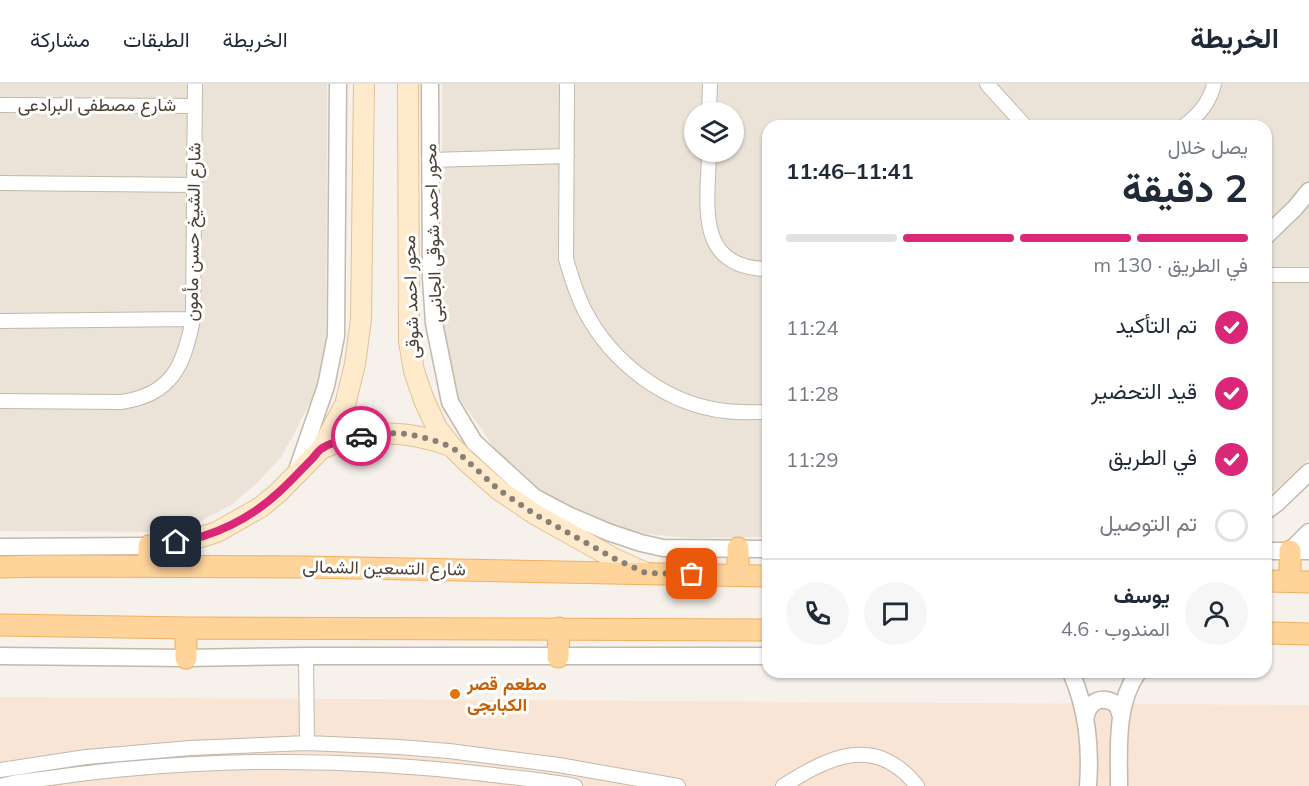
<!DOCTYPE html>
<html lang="ar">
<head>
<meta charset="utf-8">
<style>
	body { margin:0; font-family:Mulish,Vazirmatn,sans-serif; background:#f6f6f7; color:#1f2937; direction:rtl; height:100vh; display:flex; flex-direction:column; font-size:22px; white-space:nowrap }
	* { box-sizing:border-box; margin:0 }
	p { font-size:20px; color:#747a83 }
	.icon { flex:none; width:33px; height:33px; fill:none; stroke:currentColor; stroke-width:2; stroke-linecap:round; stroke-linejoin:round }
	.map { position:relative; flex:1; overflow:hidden; direction:ltr }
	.drawer { position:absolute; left:762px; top:36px; width:510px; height:558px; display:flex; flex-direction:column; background:#fff; border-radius:18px; box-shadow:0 2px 4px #0004; direction:rtl }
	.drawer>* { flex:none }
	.controls { position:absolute; left:684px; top:18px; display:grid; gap:12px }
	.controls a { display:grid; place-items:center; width:60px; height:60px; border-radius:50%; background:#fff; box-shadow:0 2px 4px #0004; font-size:30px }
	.pin { position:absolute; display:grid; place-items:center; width:51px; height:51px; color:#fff; margin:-26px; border-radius:12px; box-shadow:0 3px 9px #0006 }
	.courier { position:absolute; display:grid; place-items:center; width:60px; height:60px; margin:-30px; border:4px solid #db2777; border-radius:50%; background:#fff; color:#222; box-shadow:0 2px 8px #0007 }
	.head em { font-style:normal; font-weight:700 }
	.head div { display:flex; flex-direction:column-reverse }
	.head { display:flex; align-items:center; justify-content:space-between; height:102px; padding:0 24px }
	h1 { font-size:39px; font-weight:700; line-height:45px }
	.bar { display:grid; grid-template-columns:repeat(4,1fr); gap:9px 6px; align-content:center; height:72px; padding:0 24px }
	.bar i { height:8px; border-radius:4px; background:#e0e1e3 }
	.bar .selected { background:#db2777 }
	.bar p { grid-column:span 4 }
	.line { display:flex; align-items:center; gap:15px; padding:0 24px; border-top:2px solid #e0e1e3 }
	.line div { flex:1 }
	.round { display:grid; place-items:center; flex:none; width:63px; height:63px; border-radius:32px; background:#f6f6f7 }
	ol { padding:0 24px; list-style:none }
	li { display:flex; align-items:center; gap:18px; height:66px }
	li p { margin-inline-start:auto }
	li .icon { padding:6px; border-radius:50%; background:#db2777; color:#fff; stroke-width:4 }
	li:last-child { color:#747a83 }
	li i { width:33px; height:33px; border:3px solid #e0e1e3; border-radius:50% }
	header { display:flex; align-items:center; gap:36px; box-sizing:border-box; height:84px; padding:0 30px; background:#fff; border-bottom:2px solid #e0e1e3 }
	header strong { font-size:28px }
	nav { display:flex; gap:33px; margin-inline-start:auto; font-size:21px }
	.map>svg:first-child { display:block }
</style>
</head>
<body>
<header>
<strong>الخريطة</strong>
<nav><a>الخريطة</a><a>الطبقات</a><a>مشاركة</a></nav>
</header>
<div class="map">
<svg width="1309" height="702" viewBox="0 0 1309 702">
	<rect width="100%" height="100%" fill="#f7f1eb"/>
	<path fill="#ebe2d8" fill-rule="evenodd" d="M0,0H327L326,264L319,302L282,372L257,399L231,421L195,440L168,448L0,447Z
		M442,0H1309V375L1280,402L1266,413V42H768V453L691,454L626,448L570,428L509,387L483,347L457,311L447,269L442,225ZM694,28H734V68H694Z"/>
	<path fill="#f9e5d5" d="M0,613L1309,621V702H0Z"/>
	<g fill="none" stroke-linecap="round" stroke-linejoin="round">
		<defs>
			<path id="minor" d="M567,0L566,175C571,192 576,210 585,227C612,279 667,321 726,327C740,329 754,328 768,328
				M987,0L1025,42
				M0,21L195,22
				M709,28L710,0
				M1184,42C1199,31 1210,18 1214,0
				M709,68C708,120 694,184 768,185
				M429,76L567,72
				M0,99L195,101
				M1266,191H1309
				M0,237L193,235
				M0,317L121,318C172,311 184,281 193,235L195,0
				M306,572L307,659
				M0,686L86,673L190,664L307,659L399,663L449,667L559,681L678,702
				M0,702L17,698C53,694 89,688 126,685C245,674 366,676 485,690C515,694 546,696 575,702
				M783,702C829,673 875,649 917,702"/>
			<path id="tertiary" d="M430,0L431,194L434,239L450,318L474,358L534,413L568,431L608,448L641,459L663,464L768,465
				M1266,152L1295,124L1309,107
				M296,389L326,302L336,252L338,0
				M1266,427L1277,419L1309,388
				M0,463L149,462
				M1266,467H1309
				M1290,467L1309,448
				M0,572L186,574L306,572H768
				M1071,588C1087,626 1091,661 1088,702
				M1086,632C1089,616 1104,611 1117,621L1121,632
				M1119,702C1119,664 1115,621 1138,588"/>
			<path id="secondary" d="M408,0L409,257L414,287L424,316L437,344L451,362L466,377L499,406L536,431L617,476L646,489
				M321,365C369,345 403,345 451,362
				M149,462L192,456L217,448L261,423L279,408L321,365L345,321L355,280L361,235L364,0"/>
			<path id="primary" d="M738,464V491
				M149,482V462
				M0,483L47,482L306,483L768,492
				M1266,497L1309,498
				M1290,497V467
				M0,541L186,544L768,546
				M186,544V574
				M1266,549L1309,550
				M558,573L559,544"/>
		</defs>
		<use href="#minor" stroke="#c3b8ac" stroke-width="16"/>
		<use href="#tertiary" stroke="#c3b8ac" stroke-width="19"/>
		<use href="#secondary" stroke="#dec298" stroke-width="22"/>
		<use href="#primary" stroke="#f0b05f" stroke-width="23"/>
		<use href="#minor" stroke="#fff" stroke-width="14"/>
		<use href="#tertiary" stroke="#fff" stroke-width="16"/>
		<use href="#secondary" stroke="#ffebcc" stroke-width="20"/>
		<use href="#primary" stroke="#ffd49b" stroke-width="21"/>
	</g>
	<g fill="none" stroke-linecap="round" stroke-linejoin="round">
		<path stroke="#887f76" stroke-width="6" stroke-dasharray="0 10.8" d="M361,352L386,349L408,350L430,355L452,363L499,406L536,431L617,476L646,489L692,490"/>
		<path stroke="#db2777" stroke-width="8" d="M176,458C214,453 251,434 279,408C290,398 301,386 312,375C315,372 318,367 321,365C332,357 348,355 361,352"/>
	</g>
	<circle fill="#e8710a" stroke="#fff" stroke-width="2" cx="455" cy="610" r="6"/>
	<g text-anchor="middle" stroke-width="6" stroke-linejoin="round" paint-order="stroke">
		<g font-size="18" fill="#4c4137" stroke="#fff">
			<text x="97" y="27">شارع مصطفى البرادعى</text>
			<text transform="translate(193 148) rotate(-89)" y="6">شارع الشيخ حسن مأمون</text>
			<text transform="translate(433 149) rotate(-92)" y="6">محور احمد شوقى الجانبى</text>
			<text transform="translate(411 213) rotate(-92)" y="6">محور احمد شوقى</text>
			<text transform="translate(384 484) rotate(1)" y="6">شارع التسعين الشمالى</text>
		</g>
		<g font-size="18" font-weight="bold" fill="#c56008" stroke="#fff" text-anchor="start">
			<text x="467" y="606">مطعم قصر<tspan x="467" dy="21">الكبابجى</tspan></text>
		</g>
	</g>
</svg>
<div class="controls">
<a><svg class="icon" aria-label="layers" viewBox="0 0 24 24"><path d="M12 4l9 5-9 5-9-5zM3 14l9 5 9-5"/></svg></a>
</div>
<div class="pin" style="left:692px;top:490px;background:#ea580c"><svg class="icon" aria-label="bag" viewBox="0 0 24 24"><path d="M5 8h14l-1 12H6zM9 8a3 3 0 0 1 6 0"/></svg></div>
<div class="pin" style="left:176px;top:458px;background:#1f2937"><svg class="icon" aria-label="home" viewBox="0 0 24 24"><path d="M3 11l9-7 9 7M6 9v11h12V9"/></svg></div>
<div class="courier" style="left:361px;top:352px"><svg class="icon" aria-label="car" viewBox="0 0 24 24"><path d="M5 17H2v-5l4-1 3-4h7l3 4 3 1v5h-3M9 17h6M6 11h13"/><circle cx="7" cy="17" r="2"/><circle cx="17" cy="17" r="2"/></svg></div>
<section class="drawer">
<div class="head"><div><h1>2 دقيقة</h1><p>يصل خلال</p></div><em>11:41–11:46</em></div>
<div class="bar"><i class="selected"></i><i class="selected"></i><i class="selected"></i><i></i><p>في الطريق · 130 m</p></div>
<ol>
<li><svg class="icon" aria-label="check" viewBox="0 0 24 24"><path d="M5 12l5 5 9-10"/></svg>تم التأكيد<p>11:24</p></li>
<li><svg class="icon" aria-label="check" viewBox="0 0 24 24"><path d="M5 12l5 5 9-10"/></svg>قيد التحضير<p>11:28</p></li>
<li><svg class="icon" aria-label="check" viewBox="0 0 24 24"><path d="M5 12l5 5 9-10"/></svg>في الطريق<p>11:29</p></li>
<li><i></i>تم التوصيل</li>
</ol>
<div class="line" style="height:108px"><a class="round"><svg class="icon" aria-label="person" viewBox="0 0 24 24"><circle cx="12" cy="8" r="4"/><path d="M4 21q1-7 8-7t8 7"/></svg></a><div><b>يوسف</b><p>المندوب · 4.6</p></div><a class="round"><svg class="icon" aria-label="chat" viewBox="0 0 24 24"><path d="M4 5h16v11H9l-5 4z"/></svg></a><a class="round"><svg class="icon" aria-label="phone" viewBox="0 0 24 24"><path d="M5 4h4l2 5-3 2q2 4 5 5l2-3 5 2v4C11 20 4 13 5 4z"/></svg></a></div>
</section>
</div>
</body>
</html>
